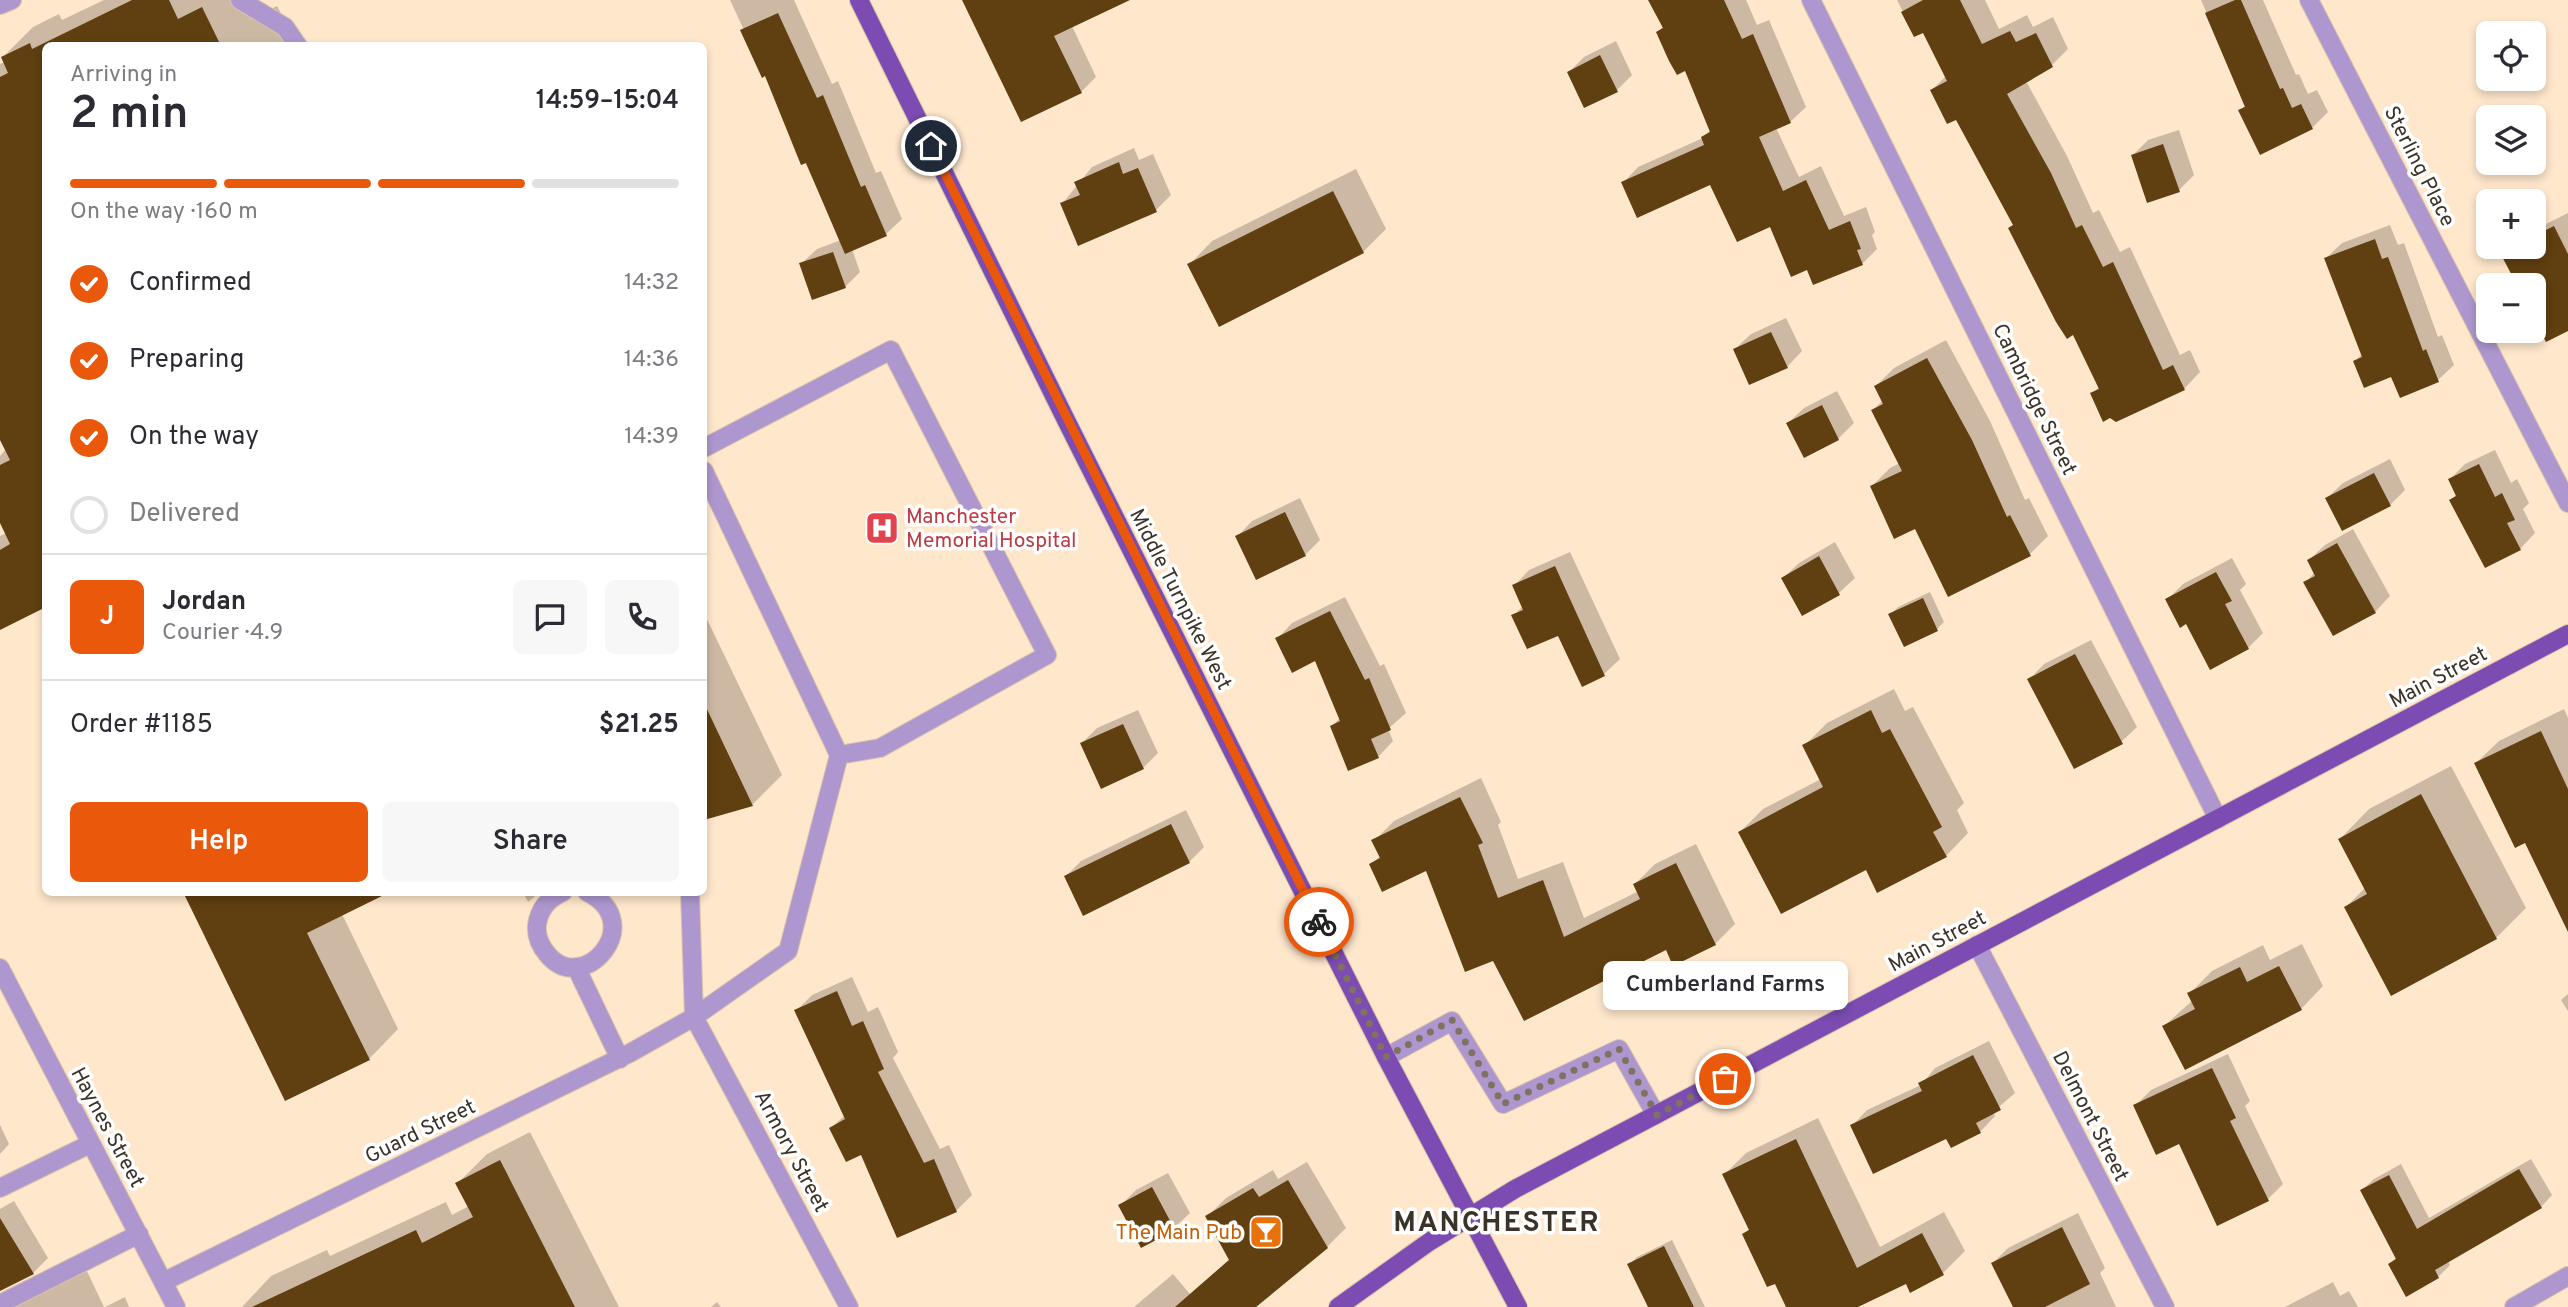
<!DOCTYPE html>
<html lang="en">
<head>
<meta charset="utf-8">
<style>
	body { margin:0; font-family:Overpass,sans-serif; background:#f7f7f7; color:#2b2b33; height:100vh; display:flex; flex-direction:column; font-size:26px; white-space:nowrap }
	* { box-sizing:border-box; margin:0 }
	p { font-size:23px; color:#7c7c81 }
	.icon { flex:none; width:38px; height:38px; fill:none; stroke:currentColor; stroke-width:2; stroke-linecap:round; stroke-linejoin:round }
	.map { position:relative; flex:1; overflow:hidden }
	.side { position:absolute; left:42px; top:42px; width:665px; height:854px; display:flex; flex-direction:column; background:#fff; border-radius:10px; box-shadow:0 4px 10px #0003 }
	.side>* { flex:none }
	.controls { position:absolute; left:2476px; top:21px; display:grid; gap:14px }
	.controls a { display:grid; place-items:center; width:70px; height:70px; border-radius:10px; background:#fff; box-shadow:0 4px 10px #0003; font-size:35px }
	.pin { position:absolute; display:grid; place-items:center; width:60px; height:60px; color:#fff; margin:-30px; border:4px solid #fff; border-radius:50%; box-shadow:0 2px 7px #0007 }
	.courier { position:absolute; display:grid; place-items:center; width:70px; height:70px; margin:-35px; border:5px solid #ea580c; border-radius:50%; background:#fff; color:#222; box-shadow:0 2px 9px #0007 }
	.bubble { position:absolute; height:49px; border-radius:10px; background:#fff; box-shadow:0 4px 10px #0003; font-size:23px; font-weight:600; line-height:49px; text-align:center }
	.summary em { font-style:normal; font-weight:600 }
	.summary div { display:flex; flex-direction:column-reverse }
	.summary { display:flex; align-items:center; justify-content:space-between; height:119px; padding:0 28px }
	h1 { font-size:46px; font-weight:600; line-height:52px }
	.bar { display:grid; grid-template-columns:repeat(4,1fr); gap:10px 7px; align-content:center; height:84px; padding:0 28px }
	.bar i { height:9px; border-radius:5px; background:#e1e1e2 }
	.bar .selected { background:#ea580c }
	.bar p { grid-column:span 4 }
	.line { display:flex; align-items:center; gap:18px; padding:0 28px; border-top:2px solid #e1e1e2 }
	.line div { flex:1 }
	.round { display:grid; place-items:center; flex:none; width:74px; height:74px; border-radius:10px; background:#f7f7f7 }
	ol { padding:0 28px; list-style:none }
	li { display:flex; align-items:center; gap:21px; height:77px }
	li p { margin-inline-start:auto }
	li .icon { padding:7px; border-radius:50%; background:#ea580c; color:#fff; stroke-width:4 }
	li:last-child { color:#7c7c81 }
	li i { width:38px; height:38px; border:4px solid #e1e1e2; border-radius:50% }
	.cta { display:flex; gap:14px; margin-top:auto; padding:14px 28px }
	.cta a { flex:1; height:80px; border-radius:10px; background:#ea580c; color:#fff; font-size:28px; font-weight:600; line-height:80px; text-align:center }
	.cta a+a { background:#f7f7f7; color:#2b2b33 }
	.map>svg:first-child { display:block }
</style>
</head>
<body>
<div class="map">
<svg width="2568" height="1307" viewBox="0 0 2568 1307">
	<rect width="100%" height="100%" fill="#ffe7cc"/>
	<path fill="#0003" d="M104,0H242L251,19L277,6L299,46H46V609L44,606L0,628V536L7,533L0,519V456L6,449L0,436V64L5,62L3,57L33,27L59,14L62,20Z
		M730,0H794L832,84L838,81L876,173L881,171L902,219L886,234L852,249L860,272L845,287L801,264L817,249L841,240Z
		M963,0H1126L1072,26L1096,77L1081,92Z
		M1650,0H1746L1757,25L1769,20L1806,107L1790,122L1776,128L1799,177L1821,166L1844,216L1866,207L1875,232L1872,235L1877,249L1862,264L1808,268L1771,224L1711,183H1623L1638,167L1703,138L1711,129L1686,69L1658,32L1664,26Z
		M1897,0H1985L1999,29L2027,15L2033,27L2053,17L2068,49L2051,66L2026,81L2067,156L2093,213L2099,210L2120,252L2130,247L2180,355L2190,350L2200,372L2184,389L2092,394L2100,386L2074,333L2010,228L2014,224L1957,118L1932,90L1946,76L1923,31L1915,35Z
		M2201,0H2263L2296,75L2299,74L2308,94L2317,90L2328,112L2312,128L2261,153L2240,110L2246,105Z
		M1616,41L1632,75L1617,90L1569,72L1584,57Z
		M2179,130L2194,175L2179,190L2133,155L2148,140Z
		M1134,148L1139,160L1153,154L1171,195L1156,210L1062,204L1092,167Z
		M1356,169L1386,229L1363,252L1190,264L1212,241Z
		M2568,213V329L2534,315V285H2519L2502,253L2509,247H2534V230Z
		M2390,225L2398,245L2404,243L2438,337L2442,335L2454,365L2438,380L2401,395L2392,375L2355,361L2362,354L2326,258L2342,243Z
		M1786,318L1802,351L1787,367L1735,349L1751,334Z
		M1946,340L1990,421L2025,500L2029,498L2048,536L2030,554L1916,527L1872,486L1890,468L1900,463L1873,410L1883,400L1876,386L1894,368Z
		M1837,391L1854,423L1838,439L1788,423L1804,408Z
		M2495,450L2511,483L2517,479L2529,503L2523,509L2535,533L2520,549L2451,500L2457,494L2450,479L2465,464Z
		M2390,459L2405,490L2390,505L2327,498L2343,483Z
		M1300,498L1320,540L1305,555L1237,537L1252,521Z
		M2353,529L2390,596L2375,612L2305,583L2315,572L2309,560L2325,545Z
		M1835,542L1855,578L1839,593L1803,613L1783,578L1799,563Z
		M1570,552L1620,659L1604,674L1559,634L1513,616L1523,606L1514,586L1529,570Z
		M2232,558L2246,584L2240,590L2263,633L2248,648L2167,600L2183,584Z
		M1930,592L1944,622L1937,629L1891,614L1898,607Z
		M1345,597L1380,666L1384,664L1406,713L1388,729L1393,741L1378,757L1332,726L1341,717L1316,658L1277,639L1292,623Z
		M704,613L782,775L752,805L704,818Z
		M2091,640L2137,727L2121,742L2029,680L2044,664Z
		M1894,689L1905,711L1913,707L1964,803L1957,810L1968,833L1946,856L1866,868L1740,832L1763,809L1821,779L1804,746L1827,723Z
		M2564,709L2568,718V899L2476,763L2499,741Z
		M1138,710L1158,753L1143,768L1082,743L1097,728Z
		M2451,766L2526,908L2496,938L2346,907L2365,888L2340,839L2369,809Z
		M1481,778L1501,822L1498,825L1518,879L1563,862L1584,918L1639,891L1635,884L1655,864L1696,844L1735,924L1715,944L1494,959L1427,868L1371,865L1381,855L1374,841L1394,821Z
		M1186,810L1204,847L1189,862L1066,876L1081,861Z
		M185,892L342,914L398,1029L369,1059Z
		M523,892H540L528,902Z
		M2302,944L2323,986L2301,1009L2164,1026L2193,1000L2189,994L2212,971L2263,945L2270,960Z
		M852,977L868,1012L878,1007L898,1052L893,1058L940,1149L949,1145L972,1195L956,1211L862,1153L831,1128L845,1115L796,1011L812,995Z
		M2568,994V1011L2561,1000Z
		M1989,1041L2015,1093L1993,1112L1995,1116L1980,1132L1947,1136L1852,1126L1867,1110L1921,1085L1935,1068Z
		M2228,1054L2250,1101L2245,1106L2283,1184L2268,1199L2180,1142L2135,1106L2151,1090Z
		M1818,1118L1880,1247L1944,1212L1965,1251L1943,1273L1911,1291L1906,1282L1854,1307H1788L1775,1282L1744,1234L1750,1228L1724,1175L1746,1153Z
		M0,1125L9,1144L0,1154Z
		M530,1132L619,1307H242L271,1276L327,1250L330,1256L446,1202L452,1215L469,1206L458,1183L487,1154Z
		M2531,1159L2552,1195L2541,1207L2448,1261L2450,1265L2438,1277L2390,1264L2397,1257L2362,1190L2374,1179L2401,1164L2429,1218Z
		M1307,1162L1346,1228L1327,1247L1246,1307H1134L1173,1274L1190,1294L1231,1258L1207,1217L1226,1198L1273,1170L1278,1179Z
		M1168,1173L1190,1213L1174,1228L1142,1246L1121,1205L1136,1190Z
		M14,1201L48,1258L33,1273L0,1289V1209Z
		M2078,1213L2105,1268L2100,1273L2116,1307H2016L1993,1263L2008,1248Z
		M1672,1240L1705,1307H1650L1630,1264L1637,1257Z
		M85,1267L104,1307H8Z
		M2333,1282L2340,1296L2349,1291L2358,1307H2285Z
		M125,1297L129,1307H105Z
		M717,1302L721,1307H711Z"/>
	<path fill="#603f10" d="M132,0H169L178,19L202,7L221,46H46V607L0,630V550L10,544L0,523V465L10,460L0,440V77L8,73L1,57L30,43L32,49Z
		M962,0H1130L1054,36L1082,93L1021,122Z
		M1648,0H1724L1742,39L1753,34L1791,123L1759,137L1783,191L1806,180L1829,230L1850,221L1861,249L1857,250L1863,265L1813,285L1807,270L1791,277L1770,227L1737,242L1710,185L1637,218L1621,182L1704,145L1701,137L1710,132L1685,71L1677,75L1669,61L1656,32L1663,28Z
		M1923,0H1960L1982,44L2010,31L2016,42L2036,33L2053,67L2007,94L2051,173L2076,228L2082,225L2103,267L2113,262L2163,370L2173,365L2185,390L2116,422L2110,418L2103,422L2090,393L2099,389L2073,335L2067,339L2056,322L2008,228L2013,225L1956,120L1947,124L1930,90L1947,81L1923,33L1914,37L1901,12Z
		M2235,0H2241L2280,89L2283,88L2292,108L2301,104L2313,129L2260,155L2238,110L2245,107L2205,13Z
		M778,13L817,98L823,95L861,187L865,185L887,236L845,254L806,163L801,165L765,76L762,78L740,30Z
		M1600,55L1618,92L1584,108L1567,72Z
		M2163,144L2180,192L2147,203L2131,155Z
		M1119,162L1123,174L1138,168L1157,212L1078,246L1060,203L1080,195L1074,182Z
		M1333,191L1364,253L1219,327L1187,264Z
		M2554,226L2568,254V331L2546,342L2534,319V285H2517L2497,247H2534V236Z
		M2375,239L2382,259L2388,257L2423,351L2426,349L2439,382L2400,398L2391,377L2364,388L2353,361L2362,357L2324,258Z
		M833,252L846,288L812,300L799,263Z
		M1771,332L1788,368L1749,385L1733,349Z
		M1927,358L1972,440L2007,517L2010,515L2031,556L1948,597L1915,529L1894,539L1870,486L1902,471L1871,410L1883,404L1874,386Z
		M1822,405L1839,440L1804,458L1786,423Z
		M2479,464L2495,497L2502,493L2515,520L2507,523L2521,550L2485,568L2449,500L2456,496L2448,479Z
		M2374,473L2391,506L2342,531L2325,498Z
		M1285,512L1306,556L1256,580L1235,536Z
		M2337,543L2376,613L2333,636L2303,582L2315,576L2307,560Z
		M1819,556L1840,595L1802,616L1781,578Z
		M1555,566L1605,676L1582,687L1558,636L1527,649L1511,615L1523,610L1512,585Z
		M2216,572L2232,601L2225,604L2249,649L2210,670L2186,624L2180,628L2165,599Z
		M1923,598L1938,631L1904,647L1888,614Z
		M1330,611L1365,680L1369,678L1391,730L1371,739L1379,758L1348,771L1330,726L1340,721L1315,661L1292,673L1275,638Z
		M2075,654L2123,744L2074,769L2027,679Z
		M704,703L753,806L704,820Z
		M1871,710L1882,733L1890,729L1942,827L1933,832L1947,857L1877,893L1866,870L1781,914L1738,832L1823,787L1802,745Z
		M1123,724L1144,769L1101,789L1080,743Z
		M2541,731L2568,789V932L2525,843L2515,848L2474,763Z
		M2421,794L2497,939L2391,996L2344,907L2367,894L2338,839Z
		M1460,797L1483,843L1478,845L1498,898L1543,880L1564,937L1640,899L1633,884L1676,863L1716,945L1673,966L1666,950L1524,1021L1493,961L1465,972L1426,871L1382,892L1369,864L1380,858L1371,840Z
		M1171,824L1190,863L1083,916L1064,876Z
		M183,892H390L307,933L370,1060L285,1101Z
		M2279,966L2302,1010L2185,1070L2162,1026L2195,1009L2187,993L2240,967L2247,982Z
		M837,991L852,1026L863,1021L884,1069L878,1072L924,1163L934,1159L957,1212L897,1238L861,1155L846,1162L829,1128L845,1119L794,1010Z
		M1973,1055L2001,1110L1976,1123L1981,1133L1951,1148L1946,1139L1873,1174L1850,1125L1922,1091L1918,1083Z
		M2212,1068L2236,1118L2230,1121L2269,1201L2217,1226L2179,1144L2156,1155L2133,1105Z
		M1796,1139L1857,1268L1922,1233L1944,1275L1910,1293L1906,1284L1858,1307H1786L1775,1284L1767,1287L1742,1234L1749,1230L1722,1174Z
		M500,1160L575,1307H252L416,1230L422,1243L473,1217L455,1183Z
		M2519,1169L2542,1208L2435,1270L2439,1278L2406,1297L2388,1264L2396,1259L2360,1190L2389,1175L2417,1229Z
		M1288,1180L1328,1248L1256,1307H1175L1229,1260L1205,1216L1253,1188L1259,1197Z
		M1152,1187L1175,1230L1141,1248L1118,1205Z
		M0,1218L34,1274L0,1291Z
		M2062,1227L2090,1284L2045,1307H2013L1991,1263Z
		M1664,1246L1694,1307H1648L1627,1264Z"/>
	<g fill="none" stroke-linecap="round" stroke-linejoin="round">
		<defs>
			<path id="minor" d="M240,0L285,27L298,46
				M1811,0L2218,819
				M2309,0L2568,503
				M0,5L12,0
				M704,448L891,350L1047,655L880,748L839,755
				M563,892C549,898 539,909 537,925C536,936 540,946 548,955C583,997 649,923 587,892
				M690,892L694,1017L849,1307
				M1977,945L2165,1307
				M576,967L620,1059
				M0,968L176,1307
				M1386,1057L1452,1021L1503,1104L1619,1049L1656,1115
				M0,1188L90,1144
				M163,1282L630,1053L694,1017L788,951L839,755L704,471
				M0,1304L139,1234
				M2514,1307L2568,1276"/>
			<path id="major" d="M859,0L1066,420L1386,1057L1518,1307
				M1338,1307L1429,1242L1515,1189L2568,634"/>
		</defs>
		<use href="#minor" stroke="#d8c3ab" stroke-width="20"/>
		<use href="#major" stroke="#d8c3ab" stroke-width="20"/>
		<use href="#minor" stroke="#ae97cf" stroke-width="18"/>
		<use href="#major" stroke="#7c4cb2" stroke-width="18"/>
	</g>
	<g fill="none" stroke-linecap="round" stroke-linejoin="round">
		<path stroke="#807261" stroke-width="7" stroke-dasharray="0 12.6" d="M1319,922L1386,1057L1452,1020L1503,1104L1619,1049L1657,1115L1725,1079"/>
		<path stroke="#ea580c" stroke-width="9" d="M931,146L1319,922"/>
	</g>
	<defs>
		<symbol id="hospital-square" viewBox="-11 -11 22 22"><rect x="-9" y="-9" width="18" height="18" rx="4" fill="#e0444e" stroke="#fff"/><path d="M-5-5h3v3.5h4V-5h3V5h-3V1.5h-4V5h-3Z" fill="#fff"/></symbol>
		<symbol id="bar-square" viewBox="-11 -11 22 22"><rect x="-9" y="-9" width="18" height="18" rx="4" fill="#e8710a" stroke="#fff"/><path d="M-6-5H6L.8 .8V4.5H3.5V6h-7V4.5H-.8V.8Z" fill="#fff"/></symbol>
	</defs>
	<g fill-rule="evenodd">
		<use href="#hospital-square" x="863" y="509" width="38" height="38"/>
		<use href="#bar-square" x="1247" y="1213" width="38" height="38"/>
	</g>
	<g text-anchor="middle" stroke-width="7" stroke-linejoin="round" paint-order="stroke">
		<g font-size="21" fill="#3c3328" stroke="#fff">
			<text transform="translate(2420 166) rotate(63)" y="7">Sterling Place</text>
			<text transform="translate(2035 399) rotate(64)" y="7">Cambridge Street</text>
			<text transform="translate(1181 599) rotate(63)" y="7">Middle Turnpike West</text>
			<text transform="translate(2438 677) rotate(-28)" y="7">Main Street</text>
			<text transform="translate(1937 941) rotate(-28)" y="7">Main Street</text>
			<text transform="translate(2091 1116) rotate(63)" y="7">Delmont Street</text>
			<text transform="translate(108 1127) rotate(62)" y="7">Haynes Street</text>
			<text transform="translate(420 1131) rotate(-26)" y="7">Guard Street</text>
			<text transform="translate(792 1151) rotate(62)" y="7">Armory Street</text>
		</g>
		<g font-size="21" fill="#be3a42" stroke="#fff" text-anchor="start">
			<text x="906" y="523">Manchester<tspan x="906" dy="24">Memorial Hospital</tspan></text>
		</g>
		<g font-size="21" fill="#c56008" stroke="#fff" text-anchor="end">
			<text x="1242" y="1239">The Main Pub</text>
		</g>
		<g font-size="28" font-weight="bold" letter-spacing="2" fill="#3c3328" stroke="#fff">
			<text x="1497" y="1231">MANCHESTER</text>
		</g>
	</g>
</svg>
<div class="controls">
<a><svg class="icon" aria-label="locate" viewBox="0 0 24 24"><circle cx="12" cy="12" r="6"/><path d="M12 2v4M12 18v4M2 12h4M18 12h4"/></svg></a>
<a><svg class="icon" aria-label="layers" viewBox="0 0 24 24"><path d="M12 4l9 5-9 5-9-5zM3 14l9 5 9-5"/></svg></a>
<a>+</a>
<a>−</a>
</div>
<div class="pin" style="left:1725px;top:1079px;background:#ea580c"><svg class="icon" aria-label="bag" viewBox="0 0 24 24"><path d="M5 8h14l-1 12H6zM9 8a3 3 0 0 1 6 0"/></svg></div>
<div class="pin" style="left:931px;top:146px;background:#1f2937"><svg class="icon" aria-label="home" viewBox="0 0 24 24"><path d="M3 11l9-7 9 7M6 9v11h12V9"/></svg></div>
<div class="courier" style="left:1319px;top:922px"><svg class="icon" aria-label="bike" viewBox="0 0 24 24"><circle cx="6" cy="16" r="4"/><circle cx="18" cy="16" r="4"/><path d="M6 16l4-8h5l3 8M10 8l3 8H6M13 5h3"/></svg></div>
<div class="bubble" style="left:1603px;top:961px;width:245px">Cumberland Farms</div>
<section class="side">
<div class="summary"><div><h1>2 min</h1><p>Arriving in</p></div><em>14:59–15:04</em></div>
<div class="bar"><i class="selected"></i><i class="selected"></i><i class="selected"></i><i></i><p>On the way · 160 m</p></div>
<ol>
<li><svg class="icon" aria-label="check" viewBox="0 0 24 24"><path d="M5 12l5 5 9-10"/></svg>Confirmed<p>14:32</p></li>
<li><svg class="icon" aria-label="check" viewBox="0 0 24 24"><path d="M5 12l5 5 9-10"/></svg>Preparing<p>14:36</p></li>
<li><svg class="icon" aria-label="check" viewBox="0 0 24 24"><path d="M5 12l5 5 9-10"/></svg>On the way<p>14:39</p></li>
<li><i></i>Delivered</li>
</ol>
<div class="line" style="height:126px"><b class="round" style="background:#ea580c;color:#fff">J</b><div><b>Jordan</b><p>Courier · 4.9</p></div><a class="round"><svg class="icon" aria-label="chat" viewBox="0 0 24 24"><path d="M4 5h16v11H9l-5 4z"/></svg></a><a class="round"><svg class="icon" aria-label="phone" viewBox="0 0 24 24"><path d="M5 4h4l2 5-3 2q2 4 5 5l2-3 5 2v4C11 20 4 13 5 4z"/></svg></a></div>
<div class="line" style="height:91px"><div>Order #1185</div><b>$21.25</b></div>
<div class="cta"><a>Help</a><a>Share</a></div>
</section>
</div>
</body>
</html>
